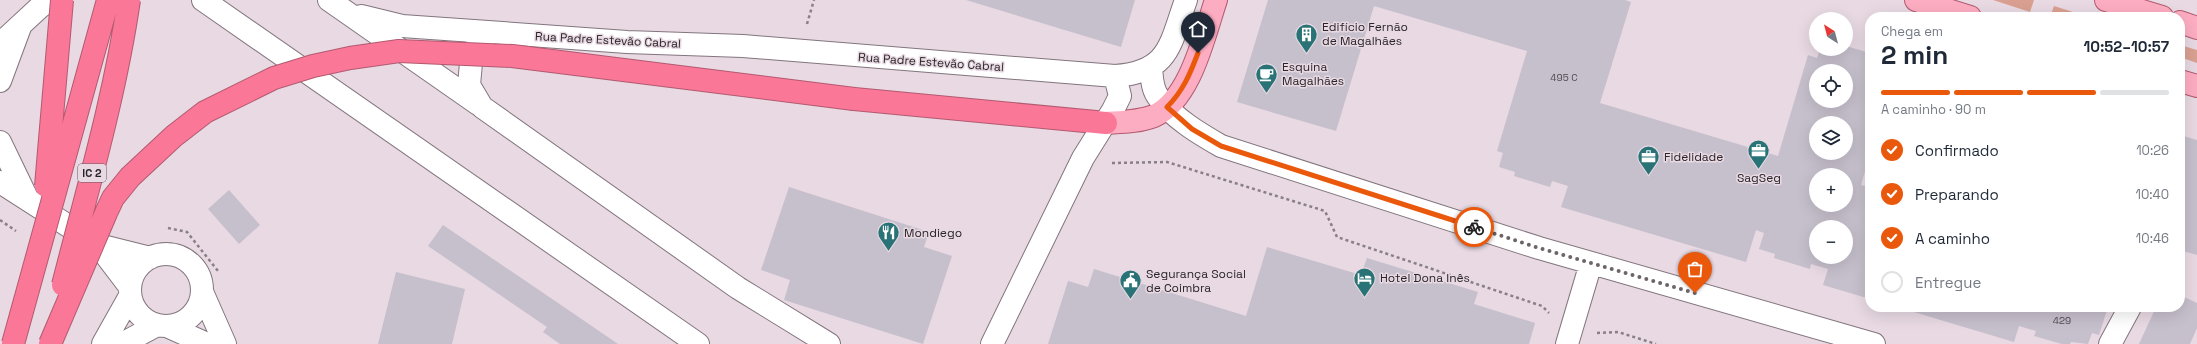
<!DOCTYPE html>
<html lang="pt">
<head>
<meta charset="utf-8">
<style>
	body { margin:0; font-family:"Space Grotesk",sans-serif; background:#f6f6f7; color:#1f2937; height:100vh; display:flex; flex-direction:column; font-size:15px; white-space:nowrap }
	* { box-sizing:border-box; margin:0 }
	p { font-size:13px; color:#747a83 }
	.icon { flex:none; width:22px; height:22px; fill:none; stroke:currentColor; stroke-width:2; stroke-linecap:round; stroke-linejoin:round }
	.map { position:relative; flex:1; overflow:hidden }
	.sheet { position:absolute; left:1865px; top:12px; width:320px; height:300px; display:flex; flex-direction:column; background:#fff; border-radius:16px; box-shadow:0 4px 16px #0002 }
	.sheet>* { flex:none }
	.needle { width:26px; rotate:324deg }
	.tools { position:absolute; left:1809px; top:12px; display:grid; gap:8px }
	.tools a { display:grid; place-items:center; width:44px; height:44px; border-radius:50%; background:#fff; box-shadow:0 4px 16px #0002; font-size:20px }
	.pin { position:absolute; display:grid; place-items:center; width:34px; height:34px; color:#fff; margin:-41px -17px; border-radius:50% 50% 50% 0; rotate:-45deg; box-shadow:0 0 4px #0007 }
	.pin .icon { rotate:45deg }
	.courier { position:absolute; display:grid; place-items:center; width:40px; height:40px; margin:-20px; border:3px solid #ea580c; border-radius:50%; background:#fff; color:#222; box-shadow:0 1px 5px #0007 }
	.summary em { font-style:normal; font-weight:700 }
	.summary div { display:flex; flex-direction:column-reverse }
	.summary { display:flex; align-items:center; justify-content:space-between; height:68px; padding:0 16px }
	h1 { font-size:26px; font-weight:700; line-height:30px }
	.bar { display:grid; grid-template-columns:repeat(4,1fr); gap:6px 4px; align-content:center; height:48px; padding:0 16px }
	.bar i { height:5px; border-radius:3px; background:#e0e1e3 }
	.bar .active { background:#ea580c }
	.bar p { grid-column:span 4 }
	ol { padding:0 16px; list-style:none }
	li { display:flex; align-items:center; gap:12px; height:44px }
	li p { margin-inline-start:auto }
	li .icon { padding:4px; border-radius:50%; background:#ea580c; color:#fff; stroke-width:4 }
	li:last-child { color:#747a83 }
	li i { width:22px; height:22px; border:2px solid #e0e1e3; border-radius:50% }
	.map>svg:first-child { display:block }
</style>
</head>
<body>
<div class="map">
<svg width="2197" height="344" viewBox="0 0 2197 344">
	<rect width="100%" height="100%" fill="#e8d9e3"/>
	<path fill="#d9a091" d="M1993,0H2034L2030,12Z
		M2054,6L2089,17H2050Z
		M2180,45L2197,50V63L2180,57Z"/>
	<path fill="#c6bfcc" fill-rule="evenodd" d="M966,0H1135L1121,47Z
		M1268,0H1625L1631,2L1600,103L1778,156L1808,55L1817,58L1820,49H1846V46L1870,53V155L1861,185L1870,187V299L1823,285L1828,269L1811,264L1810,269L1774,258L1775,254L1759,249L1764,233L1756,230L1746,262L1561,207L1568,186L1552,181L1550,187L1514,176L1515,172L1499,167L1503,153L1497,151L1527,51L1374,6L1336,131L1237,102ZM1816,71H1846V101H1816ZM1816,123H1846V153H1816ZM1816,175H1846V205H1816ZM1816,227H1846V257H1816Z
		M2180,135L2197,140V255L2180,250Z
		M789,187L929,232L924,247L952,256L923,344L784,300L790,280L761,270Z
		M229,190L260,225L239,244L208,209Z
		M443,225L561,305L618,344H560L543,332L547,327L428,246Z
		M1267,247L1361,275L1367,258L1478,292L1474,304L1535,323L1529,344H1048L1068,281L1088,287L1094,269L1246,316Z
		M396,272L465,289L452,344H378Z
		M2180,295L2197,303V328L2190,344H2139L2156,307H2180Z
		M1897,307H2108L2099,335L2092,333L2088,344L2071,342L2070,344H2062L2034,336L2036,331L2019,326L2014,342Z"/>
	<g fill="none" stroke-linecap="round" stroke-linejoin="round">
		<defs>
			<path id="minor" d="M203,0L698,344
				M329,0L478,104
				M361,16L402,26L488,32
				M0,44L40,7L49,0
				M1151,68C1152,79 1152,90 1159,98C1173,118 1200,134 1221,146L1539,248L1874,344
				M0,81L20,27
				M0,142L28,200
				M0,182L98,245L150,258
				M98,245L130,287
				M130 290a36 36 0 1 1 72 0a36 36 0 1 1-72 0Z
				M203,294L225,344
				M169,327L207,344
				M103,344L130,296
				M122,344L157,325
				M829,344L738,288L482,107L469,85L472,52L488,32L627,42L743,46L1115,76C1170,72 1170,44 1186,0
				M992,344L1083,158L1113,110L1120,96L1115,76
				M1567,344L1591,263
				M2110,344L2130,307"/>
			<path id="major" d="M1916,0L1970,17
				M2106,0L2162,17
				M2180,22L2197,28
				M2180,81L2197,86
				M1106,123C1121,122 1139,122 1154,116C1191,99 1204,35 1216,0"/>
			<path id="highway" d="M854,99L1106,123"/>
		</defs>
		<use href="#minor" stroke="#82757d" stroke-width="24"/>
		<use href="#major" stroke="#b25a70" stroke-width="24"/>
		<use href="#highway" stroke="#b25a70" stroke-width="24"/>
		<path stroke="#897f86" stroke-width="2.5" stroke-dasharray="3 3" stroke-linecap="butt" d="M807,24L814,0
			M1112,163L1167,162L1325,211L1337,237L1542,306L1549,313
			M0,220L16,231
			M168,228L187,232L218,271
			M1597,333L1618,332L1656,344"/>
		<use href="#minor" stroke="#fff" stroke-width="22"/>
		<use href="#major" stroke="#fdadc1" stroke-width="22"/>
		<use href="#highway" stroke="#fb7797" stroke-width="22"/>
		<defs>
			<path id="highway-bridge" d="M46,186L62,0
				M63,285C87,191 115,96 129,0
				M13,344L108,0
				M50,344L106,213L113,198L130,177L174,136L205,112L274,78L313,66L350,58L399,51L512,56L854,99"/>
		</defs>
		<use href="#highway-bridge" stroke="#b25a70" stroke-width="24" stroke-linecap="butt"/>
		<use href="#highway-bridge" stroke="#fb7797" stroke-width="22"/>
	</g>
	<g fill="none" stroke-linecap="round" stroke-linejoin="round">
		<path stroke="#6c6469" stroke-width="4" stroke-dasharray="0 7.2" d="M1474,227L1539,248L1695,293"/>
		<path stroke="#ea580c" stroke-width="5" d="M1198,53C1190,74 1183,91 1167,107L1192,129L1221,146L1474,227"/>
	</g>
	<defs>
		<symbol id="building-pin" viewBox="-11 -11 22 30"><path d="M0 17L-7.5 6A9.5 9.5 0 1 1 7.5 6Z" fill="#297377" stroke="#e8d9e3"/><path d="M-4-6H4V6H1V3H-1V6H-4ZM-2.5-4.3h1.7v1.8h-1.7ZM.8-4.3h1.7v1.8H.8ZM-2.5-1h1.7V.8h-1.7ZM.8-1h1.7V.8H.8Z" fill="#fff"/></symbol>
		<symbol id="cafe-pin" viewBox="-11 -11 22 30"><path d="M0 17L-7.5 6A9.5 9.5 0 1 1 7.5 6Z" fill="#297377" stroke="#e8d9e3"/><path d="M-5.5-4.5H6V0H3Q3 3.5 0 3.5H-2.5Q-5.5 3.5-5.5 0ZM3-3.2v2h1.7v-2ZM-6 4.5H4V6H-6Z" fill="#fff"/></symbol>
		<symbol id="office-pin" viewBox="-11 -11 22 30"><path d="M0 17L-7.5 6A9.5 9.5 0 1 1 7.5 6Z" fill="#297377" stroke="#e8d9e3"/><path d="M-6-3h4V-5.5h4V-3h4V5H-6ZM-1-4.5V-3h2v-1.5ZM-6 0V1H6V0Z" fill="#fff"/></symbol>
		<symbol id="restaurant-pin" viewBox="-11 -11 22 30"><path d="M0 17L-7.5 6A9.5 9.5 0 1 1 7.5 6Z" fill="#297377" stroke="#e8d9e3"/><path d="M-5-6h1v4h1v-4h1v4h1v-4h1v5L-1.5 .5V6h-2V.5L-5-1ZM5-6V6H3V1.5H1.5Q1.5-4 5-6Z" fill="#fff"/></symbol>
		<symbol id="hotel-pin" viewBox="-11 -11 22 30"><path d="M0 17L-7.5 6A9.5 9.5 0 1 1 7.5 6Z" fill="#297377" stroke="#e8d9e3"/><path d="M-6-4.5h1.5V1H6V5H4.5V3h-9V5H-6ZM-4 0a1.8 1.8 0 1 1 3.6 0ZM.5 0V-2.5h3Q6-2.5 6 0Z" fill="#fff"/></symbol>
		<symbol id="civic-pin" viewBox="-11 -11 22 30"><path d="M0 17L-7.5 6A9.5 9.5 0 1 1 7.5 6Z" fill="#297377" stroke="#e8d9e3"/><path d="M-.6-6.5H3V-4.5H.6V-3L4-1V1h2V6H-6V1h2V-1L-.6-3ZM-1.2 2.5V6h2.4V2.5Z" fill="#fff"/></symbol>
	</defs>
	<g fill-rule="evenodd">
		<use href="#building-pin" x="1294" y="22" width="25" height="34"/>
		<use href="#cafe-pin" x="1254" y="62" width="25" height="34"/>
		<use href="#office-pin" x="1746" y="138" width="25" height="34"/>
		<use href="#office-pin" x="1636" y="144" width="25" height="34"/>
		<use href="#restaurant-pin" x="876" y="220" width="25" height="34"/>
		<use href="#hotel-pin" x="1352" y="266" width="25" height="34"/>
		<use href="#civic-pin" x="1118" y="268" width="25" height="34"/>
	</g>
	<g text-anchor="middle" stroke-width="3" stroke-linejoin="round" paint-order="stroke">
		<g font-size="10" fill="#514c51">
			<text x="1564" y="81">495 C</text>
			<text x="2062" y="324">429</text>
		</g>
		<rect fill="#e8d9e3" stroke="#635b60" stroke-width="1" x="78" y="164" width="28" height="18" rx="3"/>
		<g font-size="11" font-weight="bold" fill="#2a2528">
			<text x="92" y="177">IC 2</text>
		</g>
		<g font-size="12" fill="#2a2528" stroke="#e8d9e3" text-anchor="start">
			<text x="1322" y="31">Edifício Fernão<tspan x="1322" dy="14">de Magalhães</tspan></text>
			<text x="1282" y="71">Esquina<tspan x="1282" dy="14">Magalhães</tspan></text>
			<text x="1664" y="161">Fidelidade</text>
			<text x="1759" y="182" text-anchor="middle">SagSeg</text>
			<text x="904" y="237">Mondiego</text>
			<text x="1146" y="278">Segurança Social<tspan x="1146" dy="14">de Coimbra</tspan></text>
			<text x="1380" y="282">Hotel Dona Inês</text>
		</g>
		<g font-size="12" fill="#2a2528" stroke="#e8d9e3">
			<text transform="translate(608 40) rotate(3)" y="4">Rua Padre Estevão Cabral</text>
			<text transform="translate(931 62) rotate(4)" y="4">Rua Padre Estevão Cabral</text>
		</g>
	</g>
</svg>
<div class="tools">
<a><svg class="needle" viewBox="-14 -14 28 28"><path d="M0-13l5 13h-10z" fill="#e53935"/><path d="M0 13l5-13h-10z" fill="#747a83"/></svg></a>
<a><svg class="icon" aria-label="locate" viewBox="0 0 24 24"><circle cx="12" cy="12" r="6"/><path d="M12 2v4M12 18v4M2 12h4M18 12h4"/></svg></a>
<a><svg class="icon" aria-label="layers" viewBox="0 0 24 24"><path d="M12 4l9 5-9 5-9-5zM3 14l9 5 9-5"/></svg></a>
<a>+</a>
<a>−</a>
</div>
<div class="pin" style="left:1695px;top:293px;background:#ea580c"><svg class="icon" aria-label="bag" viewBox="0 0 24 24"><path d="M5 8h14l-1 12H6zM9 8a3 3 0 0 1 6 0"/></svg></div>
<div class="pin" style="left:1198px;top:53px;background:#1f2937"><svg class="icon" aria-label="home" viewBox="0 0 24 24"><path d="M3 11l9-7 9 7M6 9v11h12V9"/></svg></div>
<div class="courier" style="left:1474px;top:227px"><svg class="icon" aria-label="bike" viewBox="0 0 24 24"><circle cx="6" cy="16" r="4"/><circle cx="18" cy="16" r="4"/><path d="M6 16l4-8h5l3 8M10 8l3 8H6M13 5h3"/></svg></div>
<section class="sheet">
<div class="summary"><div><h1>2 min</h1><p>Chega em</p></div><em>10:52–10:57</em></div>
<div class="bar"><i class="active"></i><i class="active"></i><i class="active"></i><i></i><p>A caminho · 90 m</p></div>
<ol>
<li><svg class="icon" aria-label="check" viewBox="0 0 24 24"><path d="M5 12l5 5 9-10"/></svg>Confirmado<p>10:26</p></li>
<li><svg class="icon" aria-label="check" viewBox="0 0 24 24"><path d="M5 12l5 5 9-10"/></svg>Preparando<p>10:40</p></li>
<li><svg class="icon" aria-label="check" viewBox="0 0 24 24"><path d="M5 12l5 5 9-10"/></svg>A caminho<p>10:46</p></li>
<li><i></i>Entregue</li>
</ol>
</section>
</div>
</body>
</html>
